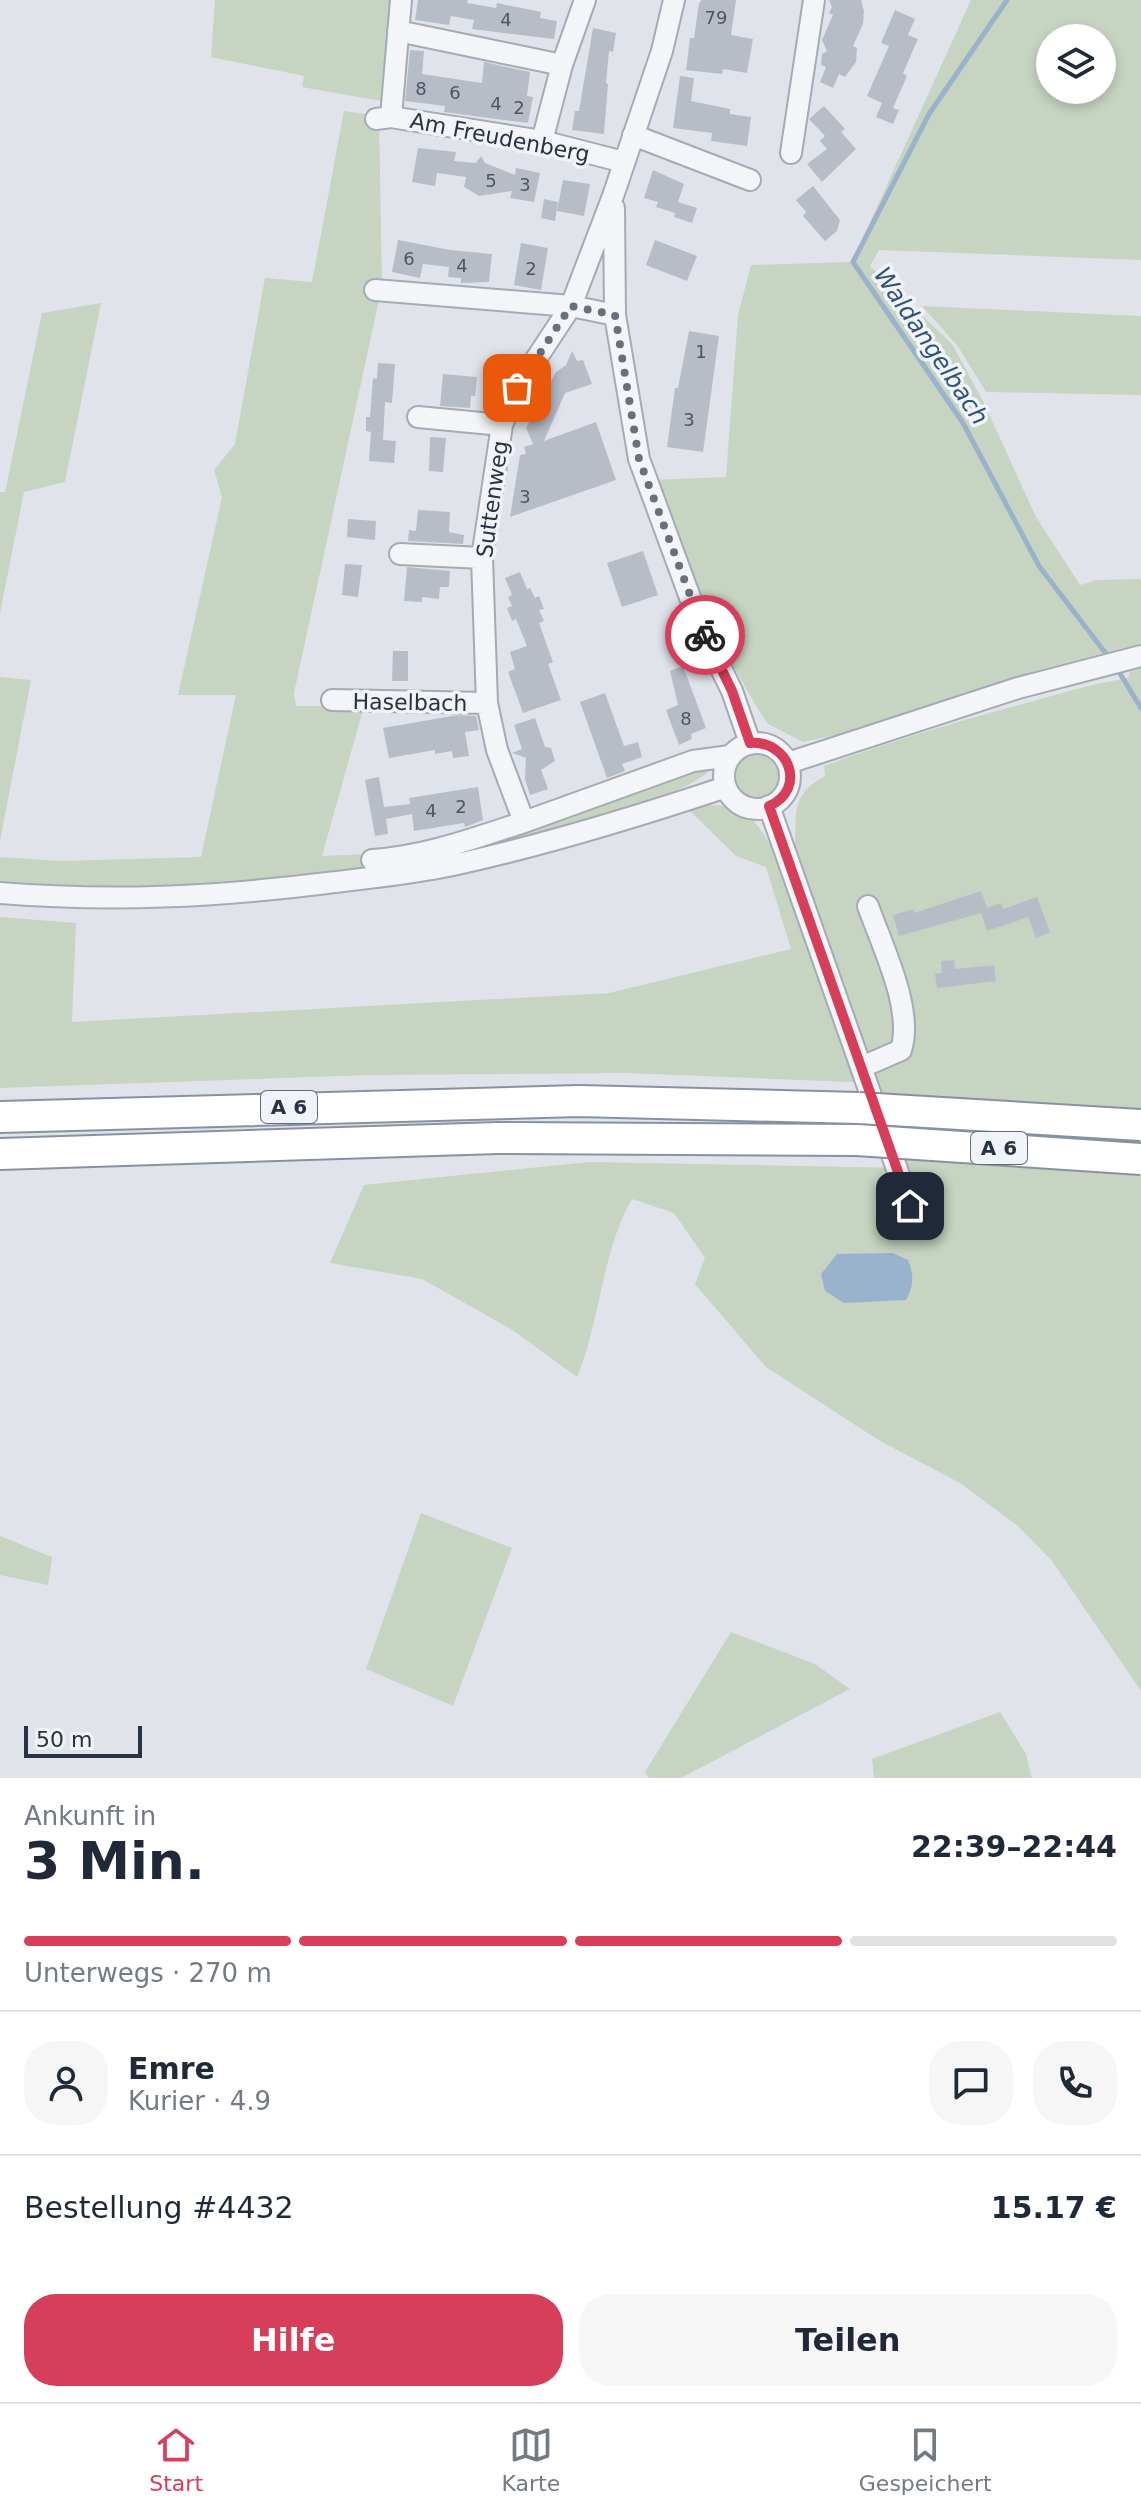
<!DOCTYPE html>
<html lang="de">
<head>
<meta charset="utf-8">
<style>
	body { margin:0; font-family:"DejaVu Sans",sans-serif; background:#f6f6f7; color:#1f2937; height:100vh; display:flex; flex-direction:column; font-size:30px; white-space:nowrap }
	* { box-sizing:border-box; margin:0 }
	p { font-size:26px; color:#747a83 }
	.icon { flex:none; width:44px; height:44px; fill:none; stroke:currentColor; stroke-width:2; stroke-linecap:round; stroke-linejoin:round }
	.map { position:relative; height:1778px; overflow:hidden }
	.panel { display:flex; flex-direction:column; background:#fff; flex:1 }
	.panel>* { flex:none }
	.buttons { position:absolute; left:1036px; top:24px; display:grid; gap:16px }
	.buttons a { display:grid; place-items:center; width:80px; height:80px; border-radius:50%; background:#fff; box-shadow:0 4px 12px #0003; font-size:40px }
	.scale { position:absolute; left:24px; bottom:20px; width:118px; box-sizing:border-box; padding-left:8px; border:4px solid #283242; border-top:0; font-size:22px; line-height:28px; white-space:nowrap; color:#283242; -webkit-text-stroke:6px #f0f3f7; paint-order:stroke }
	.pin { position:absolute; display:grid; place-items:center; width:68px; height:68px; color:#fff; margin:-34px; border-radius:16px; box-shadow:0 4px 12px #0006 }
	.courier { position:absolute; display:grid; place-items:center; width:80px; height:80px; margin:-40px; border:6px solid #d63e59; border-radius:50%; background:#fff; color:#222; box-shadow:0 2px 10px #0007 }
	.overview em { font-style:normal; font-weight:700 }
	.overview div { display:flex; flex-direction:column-reverse }
	.overview { display:flex; align-items:center; justify-content:space-between; height:136px; padding:0 24px }
	h1 { font-size:52px; font-weight:700; line-height:60px }
	.bar { display:grid; grid-template-columns:repeat(4,1fr); gap:12px 8px; align-content:center; height:96px; padding:0 24px }
	.bar i { height:10px; border-radius:6px; background:#e0e1e3 }
	.bar .selected { background:#d63e59 }
	.bar p { grid-column:span 4 }
	.line { display:flex; align-items:center; gap:20px; padding:0 24px; border-top:2px solid #e0e1e3 }
	.line div { flex:1 }
	.round { display:grid; place-items:center; flex:none; width:84px; height:84px; border-radius:32px; background:#f6f6f7 }
	.cta { display:flex; gap:16px; margin-top:auto; padding:16px 24px }
	.cta a { flex:1; height:92px; border-radius:32px; background:#d63e59; color:#fff; font-size:32px; font-weight:700; line-height:92px; text-align:center }
	.cta a+a { background:#f6f6f7; color:#1f2937 }
	.tab-bar { display:flex; justify-content:space-around; align-items:center; height:112px; border-top:2px solid #e0e1e3; background:#fff; font-size:22px; color:#747a83 }
	.tab-bar a { display:grid; justify-items:center; gap:4px }
	.tab-bar .selected { color:#d63e59 }
	.map>svg:first-child { display:block }
</style>
</head>
<body>
<div class="map">
<svg width="1141" height="1778" viewBox="0 0 1141 1778">
	<rect width="100%" height="100%" fill="#e0e4ea"/>
	<path fill="#c6d4c1" fill-rule="evenodd" d="M215,0H390L381,101L302,87L304,76L211,57Z
		M971,0H1141V260L879,250L870,266L952,344L983,401L1036,517L1080,585L1097,580L1141,579V644L1037,670L850,732L803,742L768,724L759,711L723,648L652,480L726,477L738,315L751,265L852,262ZM1050,38H1102V90H1050Z
		M344,111L379,116L382,286L294,693L296,706H364L322,856L458,850L503,841L533,825L717,763C695,789 658,796 626,808C467,865 296,889 127,889C84,889 42,890 0,886V857L61,861L201,857L236,695H178L222,497L214,470L235,444L265,278L312,282Z
		M101,303L65,482L24,492L0,613V492H5L42,313Z
		M922,306L1141,316V395L986,392L957,345Z
		M1141,669V1691L1052,1561L1018,1526L960,1483L880,1441L766,1367L695,1284L705,1258L674,1213L632,1199C601,1253 601,1320 577,1377L511,1329L422,1279L330,1263L364,1185L589,1162L902,1168L875,1083L626,1073L370,1075L0,1088V917L76,923L72,1022L609,993L791,949L766,867L736,856L689,810C737,793 761,821 779,863L794,855C799,818 786,797 825,776L824,766C888,742 953,723 1019,705C1055,695 1091,684 1128,678L1130,672Z
		M0,677L31,680L0,841Z
		M736 776a22 22 0 1 1 44 0a22 22 0 1 1-44 0Z
		M421,1513L512,1548L453,1706L366,1669Z
		M0,1536L52,1557L48,1585L0,1575Z
		M731,1632L815,1664L850,1689L681,1778H649L645,1772Z
		M1000,1712L1026,1754L1032,1778H874L872,1759Z"/>
	<path fill="#99b3cc" d="M893,1253L908,1260C914,1275 914,1285 906,1300L844,1303L825,1291L821,1274L837,1254Z"/>
	<g fill="none" stroke-linecap="round" stroke-linejoin="round">
		<path stroke="#99b3cc" stroke-width="5" d="M1007,0L929,114L853,262L963,423L1039,566L1110,659
			M1116,667L1141,708"/>
	</g>
	<path fill="#b7bdc7" d="M418,0H468L467,3L496,8L497,3L541,12L540,18L557,21L554,39L472,29L474,20L451,16L449,25L415,20Z
		M702,0H736L731,35L753,39L747,73L723,69L722,74L686,70L690,38H694L699,3Z
		M829,0H861L864,11L863,24L853,46L857,48L856,62L845,77L839,74L833,88L820,82L826,67L821,65L822,54L827,51L822,40L833,15L829,13L832,7Z
		M895,10L915,19L908,35L918,39L903,73L907,76L893,108L899,110L893,124L876,117L882,103L867,96L889,46L881,43Z
		M593,28L616,33L613,52L609,51L606,83L608,84L604,134L572,130L575,111H579Z
		M410,50L424,51L422,74L482,83L484,62L530,72L527,96L533,97L528,123L444,112L445,106L405,101Z
		M680,76L694,78L691,101L730,109V114L751,117L747,146L711,141L712,133L673,128Z
		M824,106L845,129L841,132L856,149L822,182L807,164L827,149L820,141L825,136L809,119Z
		M418,148L456,152L454,161L476,163L481,156L485,163L515,175L516,168L540,173L534,202L510,198L512,191L479,196L464,187L466,177L437,173L435,186L412,182Z
		M653,170L684,184L678,202L697,208L692,223L674,217L675,213L656,207L658,202L644,198Z
		M563,180L590,184L584,216L557,211Z
		M813,186L840,220L837,231L825,241L803,216L806,212L796,200Z
		M544,199L558,202L555,221L541,218Z
		M398,240L450,250L492,254L489,282L461,283V278L448,277L449,267L423,264L420,278L392,272Z
		M655,240L697,256L687,281L646,265Z
		M521,243L548,248L541,290L514,285Z
		M689,331L719,336L703,452L667,447L675,388H678Z
		M572,351L577,361L583,360L592,384L565,393L544,441L596,422L616,480L510,517L520,455L526,454L524,447L533,444L526,428L556,372L566,365Z
		M378,363L395,364L392,403L385,402L383,440L396,441L394,463L369,461L371,432L366,431V417H370L373,378L377,379Z
		M443,374L477,377L475,396H471L470,408L440,406Z
		M430,437L446,438L443,472L429,471Z
		M418,510L450,512L449,532L464,535L463,544L408,541L409,530L416,531Z
		M348,519L376,521L375,540L347,537Z
		M643,551L658,595L622,607L607,563Z
		M345,564L362,565L358,597L342,595Z
		M407,567L450,571L449,587H440L439,599L422,597V602L404,601Z
		M520,572L527,589L530,588L535,598L539,596L544,609L539,610L544,621L539,623L553,662L548,664L561,700L523,713L508,672L515,669L510,652L527,646L516,619L512,621L507,608L512,606L508,597L512,595L505,578Z
		M393,651H408V681H392Z
		M683,666L706,728L691,734L692,739L679,745L666,710L678,705L670,671Z
		M605,693L624,746L638,742L642,757L622,764L625,771L607,778L580,702Z
		M458,715L476,716L479,730L465,732L469,756L453,758L452,751L435,754V750L389,758L383,728Z
		M535,718L545,747L551,748L555,761L541,770L548,789L530,795L525,779L526,758L512,753L522,749L514,725Z
		M379,777L384,807L410,804L409,798L478,787L483,820L465,827L464,823L414,831L412,814L386,819L388,834L375,836L365,780Z
		M981,891L987,908L1001,903L1003,909L1037,897L1050,932L1036,938L1028,917L987,931L981,913L899,936L893,915L913,909L914,913Z
		M954,960L955,969L994,965L996,981L937,988L935,974L942,973L941,961Z"/>
	<g fill="none" stroke-linecap="round" stroke-linejoin="round">
		<defs>
			<path id="minor" d="M674,0L662,51L613,196L571,306L517,388L502,425L482,558L487,703L497,750L524,822L693,761L730,756
				M398,31L562,65
				M391,117L401,0
				M376,119L391,117L542,141L624,162
				M633,135L750,180
				M542,141L562,65L585,0
				M791,153L814,0
				M614,208L615,315L639,459L702,630L732,691L750,743
				M375,290L571,306L615,315
				M418,417L502,425
				M400,554L482,558
				M332,700L487,703
				M724 776a33 33 0 1 1 66 0a33 33 0 1 1-66 0Z
				M788,763L1018,688L1141,656
				M769,806L910,1206
				M372,860C424,857 475,838 524,822
				M0,893C112,902 215,897 327,883C368,878 411,874 453,865C545,845 636,817 726,787
				M862,1067L901,1050C914,1009 882,946 868,906"/>
			<path id="highway" d="M0,1117L579,1101L859,1108
				M0,1154L498,1138L857,1140"/>
		</defs>
		<use href="#minor" stroke="#a5abb4" stroke-width="24"/>
		<use href="#highway" stroke="#8792a1" stroke-width="34"/>
		<use href="#minor" stroke="#f3f5f8" stroke-width="20"/>
		<use href="#highway" stroke="#fff" stroke-width="30"/>
		<defs>
			<path id="highway-bridge" d="M859,1108L1141,1125
				M857,1140L1141,1159"/>
		</defs>
		<use href="#highway-bridge" stroke="#8792a1" stroke-width="34" stroke-linecap="butt"/>
		<use href="#highway-bridge" stroke="#fff" stroke-width="30"/>
	</g>
	<g fill="none" stroke-linecap="round" stroke-linejoin="round">
		<path stroke="#68707d" stroke-width="8" stroke-dasharray="0 14.4" d="M517,388L571,306L615,315L639,459L705,635"/>
		<path stroke="#d63e59" stroke-width="10" d="M705,635L732,691L750,743C790,740 807,790 769,806L910,1206"/>
	</g>
	<g text-anchor="middle" stroke-width="7" stroke-linejoin="round" paint-order="stroke">
		<g font-size="18" fill="#4c5563">
			<text x="716" y="24">79</text>
			<text x="506" y="26">4</text>
			<text x="421" y="95">8</text>
			<text x="455" y="99">6</text>
			<text x="496" y="110">4</text>
			<text x="519" y="114">2</text>
			<text x="491" y="187">5</text>
			<text x="525" y="191">3</text>
			<text x="409" y="265">6</text>
			<text x="462" y="272">4</text>
			<text x="531" y="275">2</text>
			<text x="701" y="358">1</text>
			<text x="689" y="426">3</text>
			<text x="525" y="503">3</text>
			<text x="686" y="725">8</text>
			<text x="461" y="813">2</text>
			<text x="431" y="817">4</text>
		</g>
		<g fill="#f0f3f7" stroke="#646c78" stroke-width="2">
			<rect x="261" y="1091" width="56" height="32" rx="6"/>
			<rect x="971" y="1132" width="56" height="32" rx="6"/>
		</g>
		<g font-size="20" font-weight="bold" fill="#283242">
			<text x="289" y="1114">A 6</text>
			<text x="999" y="1155">A 6</text>
		</g>
		<g font-size="22" fill="#283242" stroke="#f0f3f7">
			<text transform="translate(500 137) rotate(11)" y="8">Am Freudenberg</text>
			<text transform="translate(492 499) rotate(-82)" y="8">Suttenweg</text>
			<text transform="translate(410 702) rotate(1)" y="8">Haselbach</text>
		</g>
		<g font-size="24" font-style="italic" fill="#2f5279" stroke="#f0f3f7">
			<text transform="translate(931 346) rotate(56)" y="8">Waldangelbach</text>
		</g>
	</g>
</svg>
<div class="buttons">
<a><svg class="icon" aria-label="layers" viewBox="0 0 24 24"><path d="M12 4l9 5-9 5-9-5zM3 14l9 5 9-5"/></svg></a>
</div>
<div class="scale">50 m</div>
<div class="pin" style="left:517px;top:388px;background:#ea580c"><svg class="icon" aria-label="bag" viewBox="0 0 24 24"><path d="M5 8h14l-1 12H6zM9 8a3 3 0 0 1 6 0"/></svg></div>
<div class="pin" style="left:910px;top:1206px;background:#1f2937"><svg class="icon" aria-label="home" viewBox="0 0 24 24"><path d="M3 11l9-7 9 7M6 9v11h12V9"/></svg></div>
<div class="courier" style="left:705px;top:635px"><svg class="icon" aria-label="bike" viewBox="0 0 24 24"><circle cx="6" cy="16" r="4"/><circle cx="18" cy="16" r="4"/><path d="M6 16l4-8h5l3 8M10 8l3 8H6M13 5h3"/></svg></div>
</div>
<section class="panel">
<div class="overview"><div><h1>3 Min.</h1><p>Ankunft in</p></div><em>22:39–22:44</em></div>
<div class="bar"><i class="selected"></i><i class="selected"></i><i class="selected"></i><i></i><p>Unterwegs · 270 m</p></div>
<div class="line" style="height:144px"><a class="round"><svg class="icon" aria-label="person" viewBox="0 0 24 24"><circle cx="12" cy="8" r="4"/><path d="M4 21q1-7 8-7t8 7"/></svg></a><div><b>Emre</b><p>Kurier · 4.9</p></div><a class="round"><svg class="icon" aria-label="chat" viewBox="0 0 24 24"><path d="M4 5h16v11H9l-5 4z"/></svg></a><a class="round"><svg class="icon" aria-label="phone" viewBox="0 0 24 24"><path d="M5 4h4l2 5-3 2q2 4 5 5l2-3 5 2v4C11 20 4 13 5 4z"/></svg></a></div>
<div class="line" style="height:104px"><div>Bestellung #4432</div><b>15.17 €</b></div>
<div class="cta"><a>Hilfe</a><a>Teilen</a></div>
</section>
<nav class="tab-bar">
<a class="selected"><svg class="icon" aria-label="home" viewBox="0 0 24 24"><path d="M3 11l9-7 9 7M6 9v11h12V9"/></svg>Start</a>
<a><svg class="icon" aria-label="map" viewBox="0 0 24 24"><path d="M3 6l6-2 6 2 6-2v14l-6 2-6-2-6 2zM9 4v14M15 6v14"/></svg>Karte</a>
<a><svg class="icon" aria-label="saved" viewBox="0 0 24 24"><path d="M7 4h10v16l-5-4-5 4z"/></svg>Gespeichert</a>
</nav>
</body>
</html>
